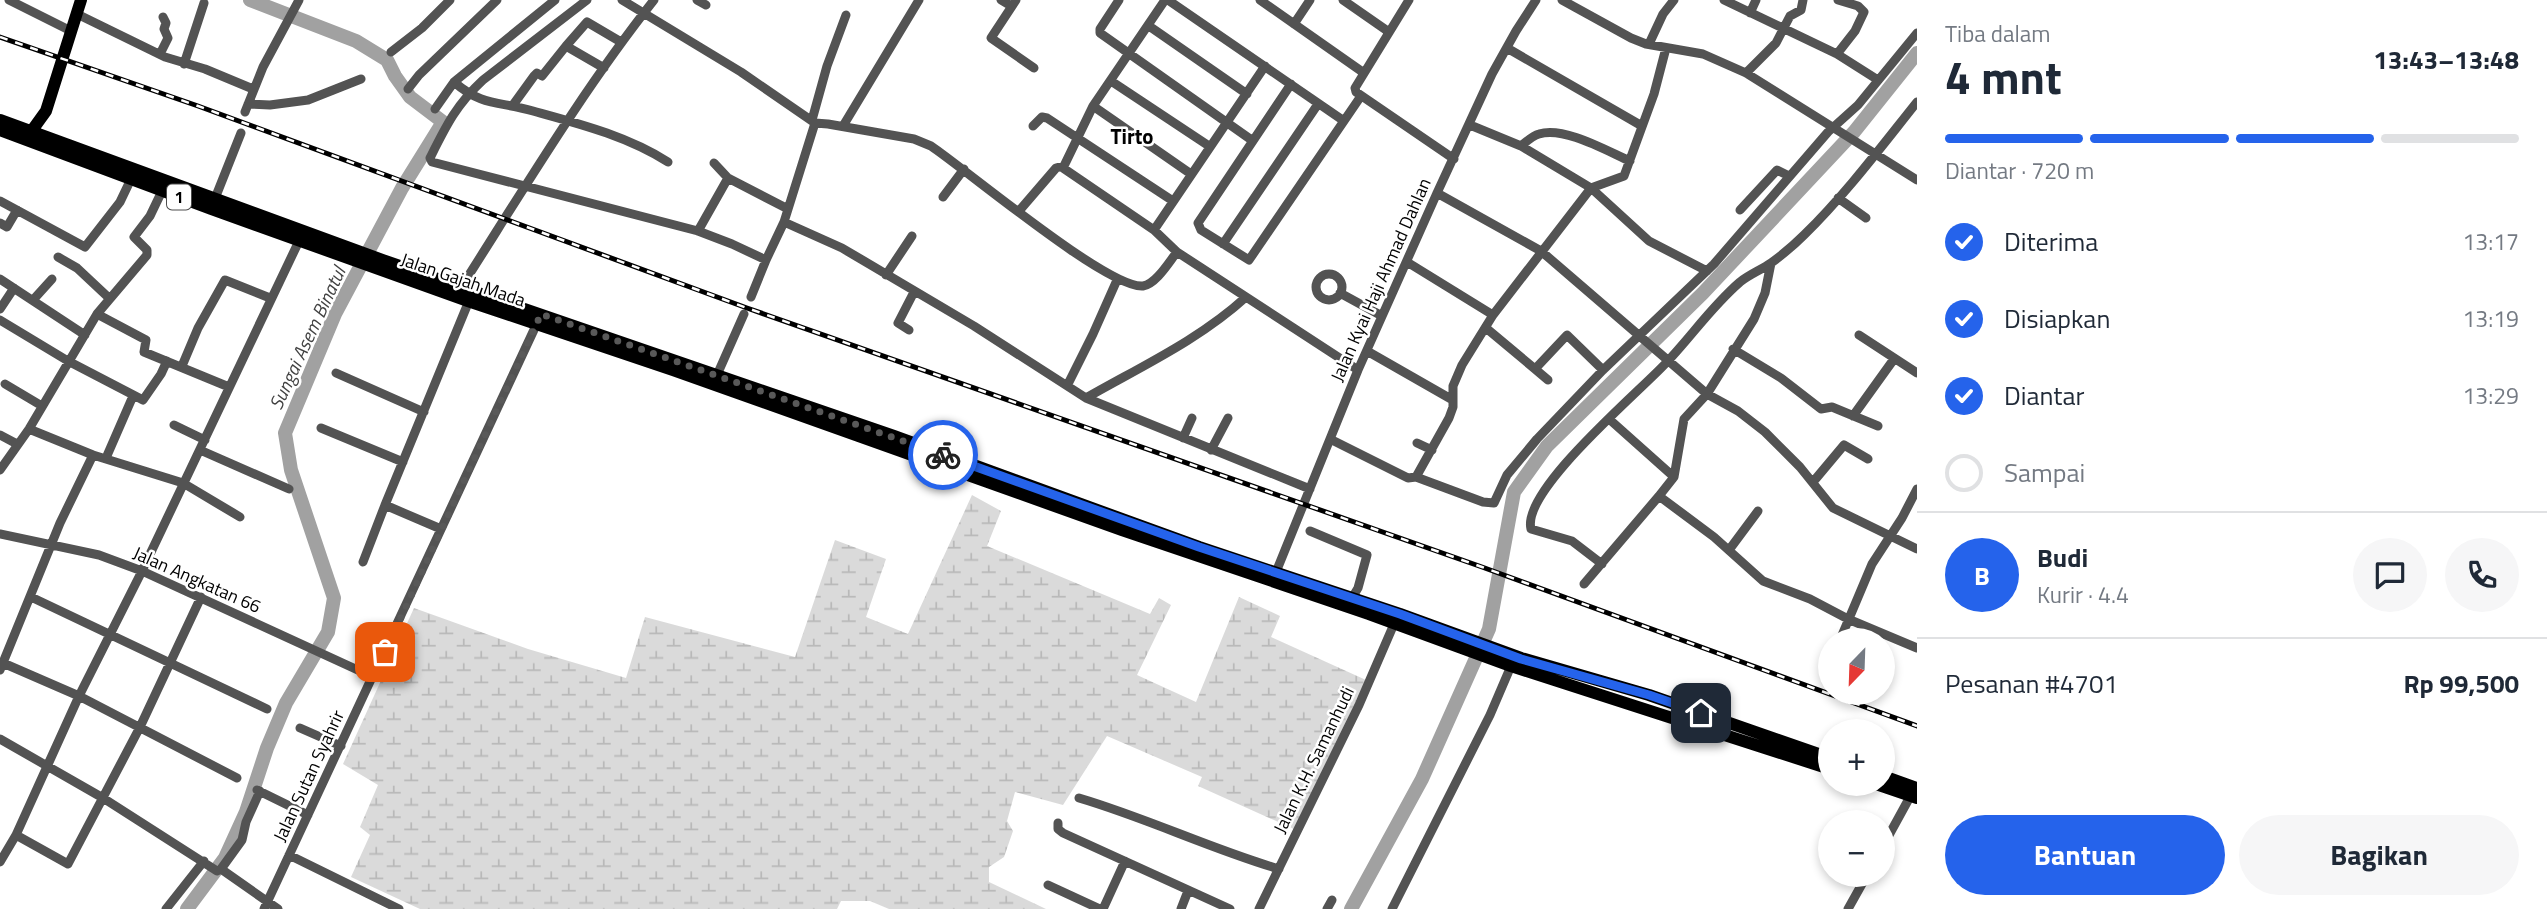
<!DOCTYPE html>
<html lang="id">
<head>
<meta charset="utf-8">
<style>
	body { margin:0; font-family:"Titillium Web",sans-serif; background:#f6f6f7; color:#1f2937; height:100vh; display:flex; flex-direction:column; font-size:26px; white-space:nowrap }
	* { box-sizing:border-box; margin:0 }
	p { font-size:23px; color:#747a83 }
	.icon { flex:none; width:38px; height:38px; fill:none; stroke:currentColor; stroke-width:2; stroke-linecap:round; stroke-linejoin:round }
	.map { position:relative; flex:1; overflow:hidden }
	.drawer { display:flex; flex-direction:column; background:#fff; width:630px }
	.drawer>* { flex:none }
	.needle { width:46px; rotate:203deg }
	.buttons { position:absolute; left:1818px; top:628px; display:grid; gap:14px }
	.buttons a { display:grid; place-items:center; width:77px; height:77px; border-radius:50%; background:#fff; box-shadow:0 4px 10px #0003; font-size:35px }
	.pin { position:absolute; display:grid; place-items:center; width:60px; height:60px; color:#fff; margin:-30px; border-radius:14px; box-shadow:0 4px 10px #0006 }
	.courier { position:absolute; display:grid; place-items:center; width:70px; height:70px; margin:-35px; border:5px solid #2563eb; border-radius:50%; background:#fff; color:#222; box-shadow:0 2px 9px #0007 }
	.head em { font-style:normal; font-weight:700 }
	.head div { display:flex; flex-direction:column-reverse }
	.head { display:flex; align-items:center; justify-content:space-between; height:119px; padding:0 28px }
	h1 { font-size:46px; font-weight:700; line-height:52px }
	.bar { display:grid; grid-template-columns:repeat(4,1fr); gap:10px 7px; align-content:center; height:84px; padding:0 28px }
	.bar i { height:9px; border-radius:5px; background:#e0e1e3 }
	.bar .current { background:#2563eb }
	.bar p { grid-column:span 4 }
	.line { display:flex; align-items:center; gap:18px; padding:0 28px; border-top:2px solid #e0e1e3 }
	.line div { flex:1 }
	.round { display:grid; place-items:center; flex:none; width:74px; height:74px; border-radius:37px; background:#f6f6f7 }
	ol { padding:0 28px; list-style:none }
	li { display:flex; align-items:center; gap:21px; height:77px }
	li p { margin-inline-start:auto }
	li .icon { padding:7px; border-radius:50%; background:#2563eb; color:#fff; stroke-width:4 }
	li:last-child { color:#747a83 }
	li i { width:38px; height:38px; border:4px solid #e0e1e3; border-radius:50% }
	.action { display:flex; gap:14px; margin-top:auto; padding:14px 28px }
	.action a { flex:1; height:80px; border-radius:42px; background:#2563eb; color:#fff; font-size:28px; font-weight:700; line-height:80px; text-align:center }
	.action a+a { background:#f6f6f7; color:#1f2937 }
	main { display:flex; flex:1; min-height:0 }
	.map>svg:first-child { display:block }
</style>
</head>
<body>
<main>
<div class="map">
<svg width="1917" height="909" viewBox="0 0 1917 909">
	<defs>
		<pattern id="wetland-marsh" width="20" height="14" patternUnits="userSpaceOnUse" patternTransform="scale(1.75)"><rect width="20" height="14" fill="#dadada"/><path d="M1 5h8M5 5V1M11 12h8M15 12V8" fill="none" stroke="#b9b9b9"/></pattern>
	</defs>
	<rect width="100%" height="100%" fill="#fff"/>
	<path fill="url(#wetland-marsh)" d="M972,495L1001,511L987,546L1150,614L1159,598L1171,605L1137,675L1196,702L1239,597L1280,616L1271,637L1366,680L1294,829L1198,786L1202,777L1107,736L1063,805L1015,792L1007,821L1013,831L1004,857L989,867V882L1046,909H889L870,901H841L837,909H420L351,877L370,835L360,827L378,785L343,764L414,608L528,649L626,678L645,617L795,657L835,540L886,559L866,617L908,634Z"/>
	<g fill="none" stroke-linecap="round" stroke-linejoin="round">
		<path stroke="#a1a1a1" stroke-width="14" d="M187,909L225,858L246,812L267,748L286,703L328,632L334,598L291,470L285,433L335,314L402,188L443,122L410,97L395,76L387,60L356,41L250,0
			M1351,909L1422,779L1489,629L1514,492L1547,446L1703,293L1854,132L1917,53"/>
		<path stroke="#535353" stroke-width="9" d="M9,0L71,31
			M587,0L483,80C456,105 446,126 430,158L432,162L698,231L732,244L766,260L784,222L842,248L974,326L1086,398L1310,489
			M622,0L741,72L815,123
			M697,0L706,5
			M1001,0L1011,6
			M1016,0L991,38L1034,68
			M1119,0L1100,29V33L1253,141
			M1165,0L1093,106L1063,168L1154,230L1177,252L1358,370
			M1168,0L1344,121
			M1260,0L1364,73
			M1343,0L1389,32
			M1409,0L1355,88L1356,92L1454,159
			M1562,0L1631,38L1646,44L1703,54L1746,73L1917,180
			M1724,0L1837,54L1878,80
			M1750,13L1756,0
			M77,14L165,57L205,69L253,89
			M1294,24L1310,0
			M1149,26L1247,94
			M1649,44L1663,14L1674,0
			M566,46L587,22L621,42
			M1507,48L1642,126
			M1666,48L1654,94L1624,176L1591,188L1649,241L1707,271
			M391,52L422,28L450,0
			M160,54L168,38L164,29L166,23L163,17
			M1837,54L1855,31L1864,12L1858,6L1838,0
			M184,64L204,3
			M1746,73L1776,43L1790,16L1801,10L1803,0
			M1111,81L1209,146
			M454,82C483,107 499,101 533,111C580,124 627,136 668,162
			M1291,84L1198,223L1201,230L1249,260L1361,96
			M408,89L419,75L497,0
			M248,104L270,105L308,100L361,79
			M513,105L534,76L537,73L542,76L566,46L604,68
			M1093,106L1191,174
			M435,109L454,82L555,0
			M245,112L263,67L299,0
			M812,120L827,66L846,15
			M1470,125L1521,146L1591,188L1493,315
			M843,126L919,0
			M1033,126L1042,117L1047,118L1173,201
			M1521,146C1526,142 1532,136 1539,134C1564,126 1607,151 1630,161
			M714,163L728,178L788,209
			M1437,193L1541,251L1707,394L1738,411L1765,432L1800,467L1833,508L1917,549
			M943,197L964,169
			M1838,198L1866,218
			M0,201L85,247L120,202L131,179
			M214,201L241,133
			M1740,210L1777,170L1789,176
			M1019,211L1056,168L1063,166
			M784,222L815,123L828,124L914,139L931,146C968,171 1108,289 1143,286C1156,284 1169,262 1177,252
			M0,223L7,227L17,210
			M1154,230L1265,66
			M698,231L728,178
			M1223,244L1318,104
			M58,257L77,268L109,298
			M1407,262L1493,315L1462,365L1453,386V407L1449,418L1416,477
			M1771,263L1765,293L1754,319L1707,394L1684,419L1674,477L1659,496L1714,537L1763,581L1810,599L1848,619L1917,648
			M1316 287a13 13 0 1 1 26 0a13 13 0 1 1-26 0Z
			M886,275L912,236
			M0,279L85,335
			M460,289C522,192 582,91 654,0
			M1340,293L1382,316
			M751,297L766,260
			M33,300L52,279
			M0,309L14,288
			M97,314L146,340L144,352L229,387
			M0,320L68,361L143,400L161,374L167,361
			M1486,328L1535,369L1567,335L1603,370
			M909,330L898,323L914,292
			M1859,335L1917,373
			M1733,349L1781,378L1821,409L1832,407L1878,426
			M1367,351L1451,399
			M182,366L198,328L225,280L270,298
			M1535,369L1548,380
			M336,373L424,412
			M717,375L744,314
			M5,384L42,406
			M1068,384L1093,334L1117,280
			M1086,398C1140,367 1199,340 1246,297
			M1853,416L1894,359
			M1609,419L1674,477
			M174,425L205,440
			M321,428L403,462
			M29,429L93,455L183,483L240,517
			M0,435L17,444
			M1183,438L1192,418
			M1330,439L1408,478L1416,477L1483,502L1494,503L1507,475L1537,439L1603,370L1714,264L1828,132L1858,105L1917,33
			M1417,443L1432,450
			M200,450L289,489
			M1211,450L1228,418
			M106,458L133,396
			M0,470L29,429L97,314L147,255V250L134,237L150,216L162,191
			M1813,482L1844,445L1868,459
			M441,529L385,505L471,296
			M1310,531L1367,555L1358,588L1352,598
			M0,534L99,555L142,571L373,677
			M1729,550L1758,511
			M363,562L385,505
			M1602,564L1572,541L1531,529C1521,491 1638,393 1665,364C1691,337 1711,307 1740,282C1750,274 1761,270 1771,263C1782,255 1794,245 1804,235C1845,195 1881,147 1917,102
			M1274,577L1358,370L1437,193L1492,74L1516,31L1536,0
			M1584,584L1659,496
			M31,597L267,709
			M1840,640L1872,564L1902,518L1917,489
			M3,663L79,696L237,778
			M0,670L60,523L93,455
			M1826,678L1830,665
			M300,728L341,746
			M0,739L103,798L217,871L221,869L278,909
			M257,790L308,815
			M1079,798C1147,818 1211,849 1279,869
			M1058,823V829L1063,833L1230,909
			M16,835L68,864L140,727L201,597
			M1883,846L1911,795
			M289,855L399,909
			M0,862L16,835L79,696L142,571L299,241
			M221,869L242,840L246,822L260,791
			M1048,885L1100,909
			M166,909L204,861
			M264,909L539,319
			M1103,909L1125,861
			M1181,909L1188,891
			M1259,909L1359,705L1394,624
			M1327,909L1332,900
			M1392,909L1490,715L1511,666
			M1848,909L1867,875"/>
		<path stroke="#000" stroke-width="12" d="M0,120L388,262L894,436L1199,547L1400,614L1521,658L1649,695L1830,758
			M0,130L211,209L468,301L673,370L1122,530L1369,614L1511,666L1830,769
			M28,136L46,111L81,0
			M1883,776L1917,788
			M1876,784L1917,798"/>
		<defs>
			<path id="rail" d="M0,37L198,106L747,308L1482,567L1917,726"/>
		</defs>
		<use href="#rail" stroke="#000" stroke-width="5"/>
		<use href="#rail" stroke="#fff" stroke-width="2.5" stroke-dasharray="8" stroke-linecap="butt"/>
	</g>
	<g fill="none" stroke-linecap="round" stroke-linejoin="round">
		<path stroke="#595959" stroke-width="7" stroke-dasharray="0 12.6" d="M385,652L541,314L943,455"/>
		<path stroke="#2563eb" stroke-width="9" d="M943,455L1199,547L1400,614L1521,659L1649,695L1701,713"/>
	</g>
	<g text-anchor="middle" stroke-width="5" stroke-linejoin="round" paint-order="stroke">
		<rect fill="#fff" stroke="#4c4c4c" stroke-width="2" x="167" y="184.5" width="24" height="25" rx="5"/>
		<g font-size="16" font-weight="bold" fill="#000">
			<text x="179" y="203">1</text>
		</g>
		<g font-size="18" fill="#000" stroke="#fff">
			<text transform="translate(463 280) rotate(19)" y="6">Jalan Gajah Mada</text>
			<text transform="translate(1381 280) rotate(-66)" y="6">Jalan Kyai Haji Ahmad Dahlan</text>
			<text transform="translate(197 580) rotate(24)" y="6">Jalan Angkatan 66</text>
			<text transform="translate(1314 760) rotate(-64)" y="6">Jalan K.H. Samanhudi</text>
			<text transform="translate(309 776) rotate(-65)" y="6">Jalan Sutan Syahrir</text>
		</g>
		<g font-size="19" font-style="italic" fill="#424242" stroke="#fff">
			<text transform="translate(307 338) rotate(-65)" y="7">Sungai Asem Binatul</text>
		</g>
		<g font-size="21" font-weight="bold" fill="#000" stroke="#fff">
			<text x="1132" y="144">Tirto</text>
		</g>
	</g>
</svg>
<div class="buttons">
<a><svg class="needle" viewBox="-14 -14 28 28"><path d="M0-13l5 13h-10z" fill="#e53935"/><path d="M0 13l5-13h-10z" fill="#747a83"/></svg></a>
<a>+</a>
<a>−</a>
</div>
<div class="pin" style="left:385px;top:652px;background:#ea580c"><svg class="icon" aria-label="bag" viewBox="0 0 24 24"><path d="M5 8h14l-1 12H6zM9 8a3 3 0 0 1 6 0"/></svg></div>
<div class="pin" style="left:1701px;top:713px;background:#1f2937"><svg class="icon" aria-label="home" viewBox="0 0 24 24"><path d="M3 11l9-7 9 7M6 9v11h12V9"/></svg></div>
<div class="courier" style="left:943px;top:455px"><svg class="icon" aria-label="bike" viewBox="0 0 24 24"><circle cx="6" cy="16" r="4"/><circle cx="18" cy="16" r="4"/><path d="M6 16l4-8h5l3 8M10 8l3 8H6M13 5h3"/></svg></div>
</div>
<section class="drawer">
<div class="head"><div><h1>4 mnt</h1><p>Tiba dalam</p></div><em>13:43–13:48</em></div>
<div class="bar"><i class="current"></i><i class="current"></i><i class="current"></i><i></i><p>Diantar · 720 m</p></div>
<ol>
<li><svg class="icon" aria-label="check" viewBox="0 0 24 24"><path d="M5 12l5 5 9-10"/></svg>Diterima<p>13:17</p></li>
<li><svg class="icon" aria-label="check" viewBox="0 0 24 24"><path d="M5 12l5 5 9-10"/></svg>Disiapkan<p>13:19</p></li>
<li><svg class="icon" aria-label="check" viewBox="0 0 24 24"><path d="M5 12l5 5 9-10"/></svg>Diantar<p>13:29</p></li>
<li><i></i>Sampai</li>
</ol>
<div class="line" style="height:126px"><b class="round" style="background:#2563eb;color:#fff">B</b><div><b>Budi</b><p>Kurir · 4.4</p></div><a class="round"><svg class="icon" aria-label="chat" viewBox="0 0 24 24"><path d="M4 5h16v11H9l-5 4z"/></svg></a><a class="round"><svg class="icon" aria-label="phone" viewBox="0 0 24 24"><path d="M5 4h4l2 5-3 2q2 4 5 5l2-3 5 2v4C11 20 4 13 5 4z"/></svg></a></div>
<div class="line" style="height:91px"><div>Pesanan #4701</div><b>Rp 99,500</b></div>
<div class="action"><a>Bantuan</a><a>Bagikan</a></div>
</section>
</main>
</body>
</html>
